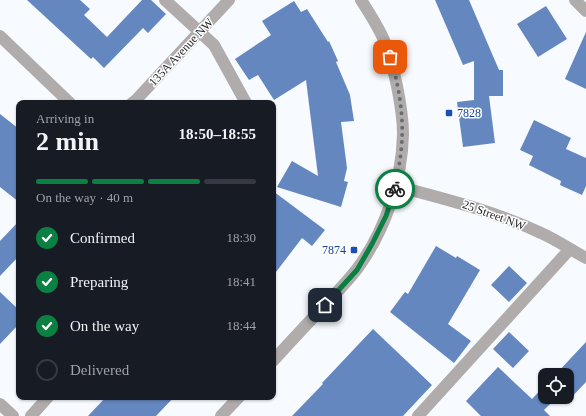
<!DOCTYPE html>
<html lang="en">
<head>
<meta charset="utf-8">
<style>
	body { margin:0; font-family:"Times New Roman",serif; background:#20242c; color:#f1f3f6; height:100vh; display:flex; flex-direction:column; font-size:15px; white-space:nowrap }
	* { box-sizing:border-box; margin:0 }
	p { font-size:13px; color:#9ea1a6 }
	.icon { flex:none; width:22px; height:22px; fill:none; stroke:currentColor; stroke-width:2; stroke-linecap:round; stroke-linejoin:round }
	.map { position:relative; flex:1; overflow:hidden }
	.details { position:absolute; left:16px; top:100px; width:260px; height:300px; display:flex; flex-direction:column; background:#171b24; border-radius:8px; box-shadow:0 1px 3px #0004 }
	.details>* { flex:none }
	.fabs { position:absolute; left:538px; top:368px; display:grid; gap:8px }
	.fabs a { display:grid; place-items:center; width:36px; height:36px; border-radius:8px; background:#171b24; box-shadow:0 1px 3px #0004; font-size:20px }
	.pin { position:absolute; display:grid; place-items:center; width:34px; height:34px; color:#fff; margin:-17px; border-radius:8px; box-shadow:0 2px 6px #0006 }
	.courier { position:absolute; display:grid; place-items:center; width:40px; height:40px; margin:-20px; border:3px solid #0b8043; border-radius:50%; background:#fff; color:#222; box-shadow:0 1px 5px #0007 }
	.head em { font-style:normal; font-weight:800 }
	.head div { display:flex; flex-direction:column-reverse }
	.head { display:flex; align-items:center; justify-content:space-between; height:68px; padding:0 20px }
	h1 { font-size:26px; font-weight:800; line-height:30px }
	.bar { display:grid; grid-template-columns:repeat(4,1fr); gap:6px 4px; align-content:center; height:48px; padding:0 20px }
	.bar i { height:5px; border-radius:3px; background:#363941 }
	.bar .active { background:#0b8043 }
	.bar p { grid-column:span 4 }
	ol { padding:0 20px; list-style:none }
	li { display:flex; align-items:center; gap:12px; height:44px }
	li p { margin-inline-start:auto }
	li .icon { padding:4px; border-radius:50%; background:#0b8043; color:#fff; stroke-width:4 }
	li:last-child { color:#9ea1a6 }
	li i { width:22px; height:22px; border:2px solid #363941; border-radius:50% }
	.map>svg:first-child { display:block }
</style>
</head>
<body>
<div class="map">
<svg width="586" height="416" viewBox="0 0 586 416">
	<rect width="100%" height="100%" fill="#f7faff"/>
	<path fill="#6487bf" d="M27,0H80L90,9L84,15L107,37L142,0H151L166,14L148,33L143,28L104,68L93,57L91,59Z
		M435,0H469L499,70H503V96H489L495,143L463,147L457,102L474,100V61L463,65Z
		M294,1L301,12L307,9L328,42L329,41L338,61L336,62L350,95L354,121L341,122L347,168L344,181L348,182L341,207L277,187L292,161L318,176L306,80L274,100L258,75L249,80L235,59L271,35L262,21Z
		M546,6L567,39L538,57L517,24Z
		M586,32V89L565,79Z
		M0,114L19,129V202L0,187Z
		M534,120L571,138L566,149L586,158V186L582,195L560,185L561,181L529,165L533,156L520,150Z
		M273,191L325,230L312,246L302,238L273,276Z
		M19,221V256L0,276V241Z
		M436,246L456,258L457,256L480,270L448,324L471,341L454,363L390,312L405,292L408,294Z
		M509,266L527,283L509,302L491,285Z
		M0,292L19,310V324L0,344Z
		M373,329L432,385L403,416H292L323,384L322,383Z
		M509,332L529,351L513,368L493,349Z
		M586,342V382L567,402V375H555Z
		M498,367L532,399L545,385V397H557L544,410L550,416H481L466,401Z
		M106,397H174L156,416H88Z"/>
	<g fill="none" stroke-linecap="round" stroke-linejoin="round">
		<path stroke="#b0acac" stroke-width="12" d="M165,0L214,45L246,103
			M575,0L586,11
			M0,36L70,103
			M132,103L136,100L229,0
			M396,186C445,199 494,211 541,233C557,240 571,250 586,258
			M273,361C290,342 307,324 325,305C335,294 347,282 357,269C385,231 402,181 403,134C403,118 400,101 397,86C394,72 391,58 386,45C380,29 370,14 361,0
			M0,404L13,416
			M31,416L48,397
			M221,416L239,397
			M418,416L570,249"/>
	</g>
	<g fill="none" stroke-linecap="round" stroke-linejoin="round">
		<path stroke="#6a6c6f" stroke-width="4" stroke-dasharray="0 7.2" d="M390,57C402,95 406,132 398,171C397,177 397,184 395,189"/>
		<path stroke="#0b8043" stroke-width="5" d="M325,305L357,270L372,244L386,216L395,189"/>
	</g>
	<g fill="#1a4fb4" stroke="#fff" stroke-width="1.5">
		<rect x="445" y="109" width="8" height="8" rx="2"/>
		<rect x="350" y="246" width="8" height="8" rx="2"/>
	</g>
	<g text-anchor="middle" stroke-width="3" stroke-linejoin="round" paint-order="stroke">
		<g font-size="12" fill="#1e1f21" stroke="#fff">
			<text transform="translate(181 52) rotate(-47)" y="4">135A Avenue NW</text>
			<text transform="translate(494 215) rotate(20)" y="4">25 Street NW</text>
		</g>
		<g font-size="12" fill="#164399" stroke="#fff" text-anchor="start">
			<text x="457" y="117">7828</text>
			<text x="346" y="254" text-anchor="end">7874</text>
		</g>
	</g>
</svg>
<div class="fabs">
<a><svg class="icon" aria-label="locate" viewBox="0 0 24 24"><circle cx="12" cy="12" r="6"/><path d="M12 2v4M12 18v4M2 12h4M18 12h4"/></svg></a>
</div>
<div class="pin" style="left:390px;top:57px;background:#ea580c"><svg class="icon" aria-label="bag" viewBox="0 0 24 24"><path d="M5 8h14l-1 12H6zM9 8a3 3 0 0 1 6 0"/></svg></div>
<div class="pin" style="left:325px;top:305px;background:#1f2937"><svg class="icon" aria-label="home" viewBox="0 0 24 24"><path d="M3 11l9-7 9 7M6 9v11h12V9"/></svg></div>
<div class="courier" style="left:395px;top:189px"><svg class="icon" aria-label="bike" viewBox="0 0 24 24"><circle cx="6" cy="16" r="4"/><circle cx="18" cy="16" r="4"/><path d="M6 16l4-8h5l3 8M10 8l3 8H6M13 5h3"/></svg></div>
<section class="details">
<div class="head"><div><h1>2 min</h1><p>Arriving in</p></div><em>18:50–18:55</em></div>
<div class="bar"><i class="active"></i><i class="active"></i><i class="active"></i><i></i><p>On the way · 40 m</p></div>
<ol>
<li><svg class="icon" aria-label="check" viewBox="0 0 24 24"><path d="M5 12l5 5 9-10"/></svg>Confirmed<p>18:30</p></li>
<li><svg class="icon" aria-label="check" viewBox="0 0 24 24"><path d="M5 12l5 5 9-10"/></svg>Preparing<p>18:41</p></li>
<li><svg class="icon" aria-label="check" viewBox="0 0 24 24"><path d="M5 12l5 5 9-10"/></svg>On the way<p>18:44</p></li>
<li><i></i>Delivered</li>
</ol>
</section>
</div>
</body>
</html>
